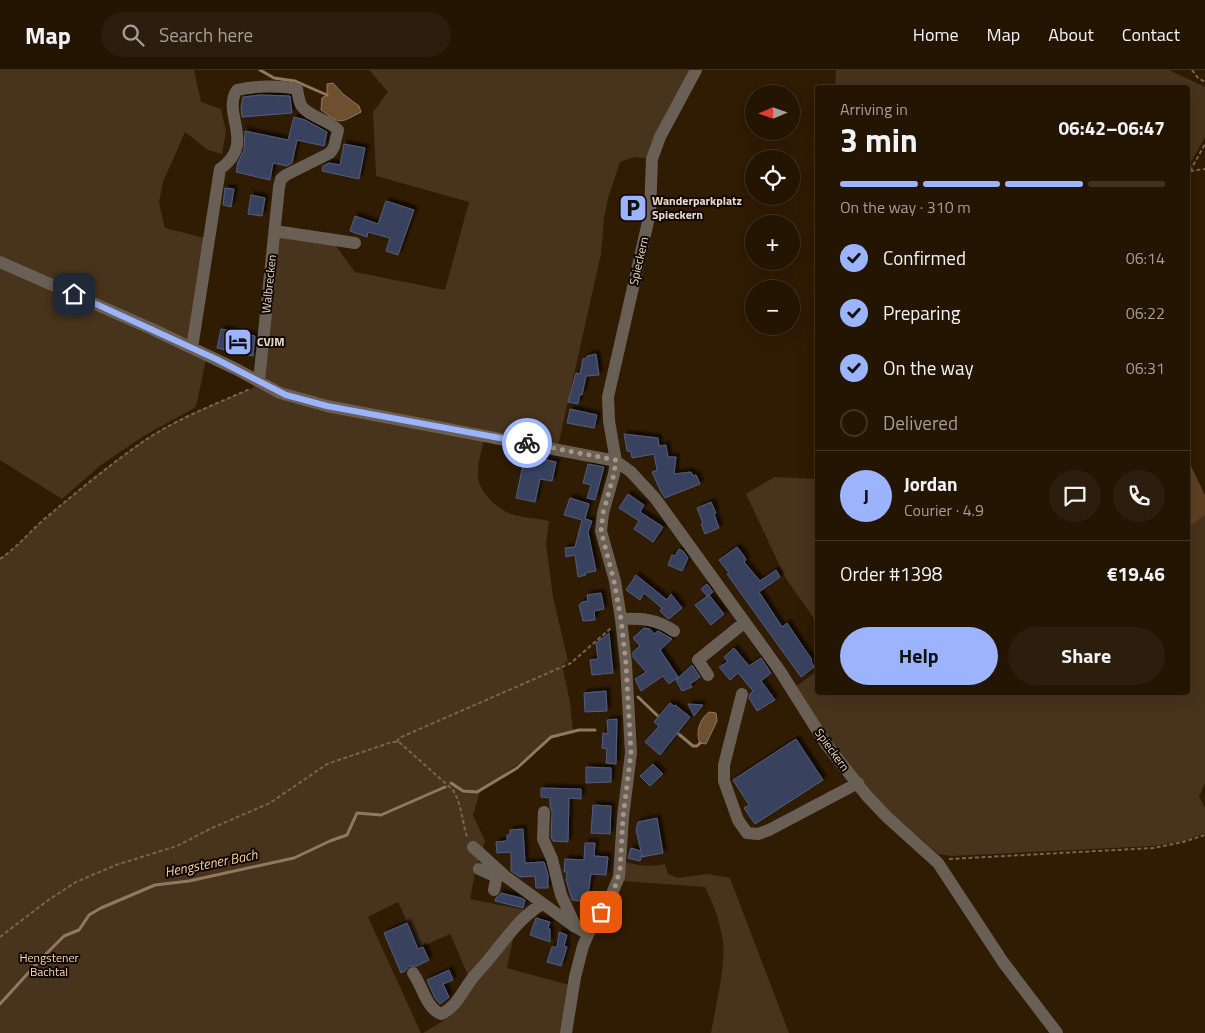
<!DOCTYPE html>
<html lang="en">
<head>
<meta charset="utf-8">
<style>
	body { margin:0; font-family:"Titillium Web",sans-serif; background:#2c1d0c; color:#f1f3f6; height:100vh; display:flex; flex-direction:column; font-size:19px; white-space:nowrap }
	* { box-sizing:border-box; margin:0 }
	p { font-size:16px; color:#a39e99 }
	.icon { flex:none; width:28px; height:28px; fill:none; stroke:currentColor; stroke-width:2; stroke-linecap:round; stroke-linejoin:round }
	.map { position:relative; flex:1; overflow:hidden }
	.drawer { position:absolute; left:815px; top:15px; width:375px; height:610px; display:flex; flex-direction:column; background:#241402; border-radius:5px; box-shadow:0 5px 20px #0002,0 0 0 1px #413324 }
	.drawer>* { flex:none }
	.needle { width:32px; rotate:268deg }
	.fabs { position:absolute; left:745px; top:15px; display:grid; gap:10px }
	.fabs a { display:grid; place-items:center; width:55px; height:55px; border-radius:50%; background:#241402; box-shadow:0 5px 20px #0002,0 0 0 1px #413324; font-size:25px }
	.pin { position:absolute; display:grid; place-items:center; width:42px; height:42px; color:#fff; margin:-21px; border-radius:10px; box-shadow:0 2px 8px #0006 }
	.courier { position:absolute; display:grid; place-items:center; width:50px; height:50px; margin:-25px; border:4px solid #9cb4fd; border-radius:50%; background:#fff; color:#222; box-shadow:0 1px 6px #0007 }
	.head em { font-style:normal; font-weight:700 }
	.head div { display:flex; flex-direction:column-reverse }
	.head { display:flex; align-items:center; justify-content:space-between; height:85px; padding:0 25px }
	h1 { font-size:32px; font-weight:700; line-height:38px }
	.bar { display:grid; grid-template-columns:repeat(4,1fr); gap:8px 5px; align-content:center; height:60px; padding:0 25px }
	.bar i { height:6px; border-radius:4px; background:#413324 }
	.bar .current { background:#9cb4fd }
	.bar p { grid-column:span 4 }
	.line { display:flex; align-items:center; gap:12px; padding:0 25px; border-top:1px solid #413324 }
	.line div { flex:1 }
	.round { display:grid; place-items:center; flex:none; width:52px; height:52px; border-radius:26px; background:#2c1d0c }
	ol { padding:0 25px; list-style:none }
	li { display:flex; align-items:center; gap:15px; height:55px }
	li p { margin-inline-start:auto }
	li .icon { padding:5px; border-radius:50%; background:#9cb4fd; color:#111; stroke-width:4 }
	li:last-child { color:#a39e99 }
	li i { width:28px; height:28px; border:2px solid #413324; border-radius:50% }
	.primary-button { display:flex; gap:10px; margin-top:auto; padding:10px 25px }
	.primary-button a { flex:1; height:58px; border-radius:30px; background:#9cb4fd; color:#111; font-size:20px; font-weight:700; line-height:58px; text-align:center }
	.primary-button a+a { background:#2c1d0c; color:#f1f3f6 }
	header { display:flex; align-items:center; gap:30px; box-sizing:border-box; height:70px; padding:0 25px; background:#241402; border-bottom:1px solid #413324 }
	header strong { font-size:24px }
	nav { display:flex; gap:28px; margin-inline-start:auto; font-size:18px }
	.search { width:350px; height:45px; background:#2c1d0c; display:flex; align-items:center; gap:12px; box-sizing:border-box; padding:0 18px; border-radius:28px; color:#a39e99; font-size:19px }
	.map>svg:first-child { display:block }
</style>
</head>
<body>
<header>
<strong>Map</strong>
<div class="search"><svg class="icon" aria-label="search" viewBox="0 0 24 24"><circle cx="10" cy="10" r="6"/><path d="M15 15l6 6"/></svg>Search here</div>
<nav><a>Home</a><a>Map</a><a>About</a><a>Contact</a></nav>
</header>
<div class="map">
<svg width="1205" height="963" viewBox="0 0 1205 963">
	<defs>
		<filter id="shadow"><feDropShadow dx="3.5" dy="-3.5" stdDeviation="1" flood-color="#0009"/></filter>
	</defs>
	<rect width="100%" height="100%" fill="#301b03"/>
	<path fill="#48331c" d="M0,0H194L201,32L221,39L226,61L222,84L208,80L185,62L163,112L159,132L165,158L209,169L192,278L206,290L196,337L142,367L101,395L62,429L0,390Z
		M369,0H692L649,89L634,87L620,92L608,128L604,148L601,184L558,376L486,362C483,376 478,390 478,404C477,420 496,438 511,444C522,448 537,448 549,451L546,474L553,527L568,591L562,595L570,632L573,662L553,668L480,722L473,745L485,771L475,803L470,829L525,840L514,864L507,898L569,915L566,963H423L446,949L471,912L450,864L419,878L398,832L368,847L421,963H0V489C16,478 28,464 42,451C74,424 106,397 140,373C174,349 215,334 253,318L259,311L275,161L335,175L355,202L445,220L469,132L376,106L373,42L388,22Z
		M836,0H1169L1205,17V67L1188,97V18L835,17Z
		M774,407L817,409V553L785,507L746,424Z
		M1205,445V713L1199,727L1205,738V763L1183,771L1153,776L952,786L938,784L873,727L833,675L795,617L817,601L818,622H1188V458Z
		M625,792C639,796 651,797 665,794L668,804L678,808L707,804L730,808L789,963H711C715,939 726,895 723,872C720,852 714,835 705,817L623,811Z"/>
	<path fill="#5e4021" d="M1188,390L1205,425V445L1188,458Z"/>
	<path fill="#6e4f30" stroke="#92785e" d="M333,13L343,24L359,36L361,42C340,53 341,55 321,40L322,28L327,25V14Z
		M709,642L716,643L717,651L706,674L700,673C695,662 700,649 709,642Z"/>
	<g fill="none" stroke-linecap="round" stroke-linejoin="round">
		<path stroke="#92785e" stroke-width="3" d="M260,0L274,8L295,11L327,25
			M638,627L661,649
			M675,661L693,676H697L700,673
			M451,713L463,721L477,722L517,698L551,667L579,660H595
			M0,934L41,889L64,866L79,860L89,845L101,838L155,815L189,811L294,788L330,771L347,765L357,743L381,745L445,717"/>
	</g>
	<path fill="#39435f" stroke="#535d7b" filter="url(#shadow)" d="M260,25L290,26L292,43L242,47L241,38L243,27Z
		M294,47L305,50L327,62L324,76L297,70L292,93L287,96L273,93L270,110L236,102L238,92L244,80L245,61L288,70Z
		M344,74L365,78L359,109L322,101L323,96L329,93L340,95Z
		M225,118L234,119L231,137L223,135Z
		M251,125L265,128L262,146L248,144Z
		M386,131L414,140L398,185L386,181L390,168L368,162L367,167L350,161L355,146L378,154Z
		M221,259L255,266L253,286L217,278Z
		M596,284L599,305L586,306L582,325L580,324L578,334L568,332L576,303L580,304L583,289L587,288V286Z
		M570,339L597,345L594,358L567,353Z
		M624,364L658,368L659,376L666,375L668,387H676L674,404L691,402L693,406L696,405L700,414L665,428L661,422L652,402L657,400L654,384L632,388L631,382L627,381Z
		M525,385L556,392L552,411L540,409L535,432L516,428Z
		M588,394L604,397L595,430L587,428L591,415L583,413Z
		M628,424L644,435L640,442L663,457L653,472L634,459L639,451L619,438Z
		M570,428L589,434L585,449L592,451L588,462L596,501L585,503L586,505L578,507L575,485L566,487L565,478L575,477L582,450L564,445Z
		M711,432L716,443L714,444L719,458L705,464L701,454L703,453L697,438Z
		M737,477L744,486L746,490L744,492L760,511L776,500L780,507L759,522L782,557L787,553L812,590L811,591L814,597L801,607L727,504L729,503L719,490Z
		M679,479L683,481L688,488L682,501L668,495L672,485L675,486Z
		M636,505L667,530L671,524L682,538L669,549L665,546L660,541L662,538L644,523L640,530L626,520Z
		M707,514L713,522L707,526L701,519Z
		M601,523L604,539L594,541L595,550L583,551L579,535L582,532L588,531L587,525Z
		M709,525L724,544L711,555L695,535Z
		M644,558L650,559L654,564L658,561L672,569L660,580L678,607L669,614L663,606L641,621L635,609L646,602L633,587V582L640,576L633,568Z
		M609,563L613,603L592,605L590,590L598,589L596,573Z
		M734,578L749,596L761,588L771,603L761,611L775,630L757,641L749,628L750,624L753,621L738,603L730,610L719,597L728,592L724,587Z
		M692,595L700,607L690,614L692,617L682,621L676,610Z
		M606,621L607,641L585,642L584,623Z
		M670,633L674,636L675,635L690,647L660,685L645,672L659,656L654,652Z
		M688,634L703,635L694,646Z
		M617,649L616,694L606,693L607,679L602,678L603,663L608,664L607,650Z
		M796,669L823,710L755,754L744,738L749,735L733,710Z
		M653,694L663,704L650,716L640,706Z
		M586,697L611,698V712L586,713Z
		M541,718L581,719V729L569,728L568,772L553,771L551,767L552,742L550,737V728L541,727Z
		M593,735L611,736L610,764L591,763Z
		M657,748L663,783L642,787V784L640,791L628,788L631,778L641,781L636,760L638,752Z
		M523,759L525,793L544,792L548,805V818H536L535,806L520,807L511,801V782L497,783L496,772L507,771V765H510V760Z
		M585,773H595L594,786L608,787L606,805L591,804L587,832L572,830L566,810L567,802H564L565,789L584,790Z
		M501,823L521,828L525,830L523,838L495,831L496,828Z
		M536,848L550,852L548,858L550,859V872L530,865Z
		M407,853L418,879L423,877L429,890L417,896H409L405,901L401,903L384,863Z
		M559,862L567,865L564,876L567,877L561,896L547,892L552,877H557Z
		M449,900L453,910L443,914L449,927L440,934L435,928L427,910Z"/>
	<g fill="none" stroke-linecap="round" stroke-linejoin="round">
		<path stroke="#776551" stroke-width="2" stroke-dasharray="4 2.5" stroke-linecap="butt" d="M1192,0L1198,8L1205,12
			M1190,101L1205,74
			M1190,101L1205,99
			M0,489C16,478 28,464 42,451C74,424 107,397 141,373C174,350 213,335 250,319
			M397,672L399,668L571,593L611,558
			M949,789L1153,778L1183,772L1205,765
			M0,867L47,831L76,812L116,795L177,776L212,758L270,733L327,694L392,672H399L453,720C462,735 462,751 467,767"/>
		<path stroke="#6a5f54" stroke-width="12" d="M275,161L355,173
			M0,192L152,259L238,300L280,323L327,336L616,391L631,402L655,428L780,601L826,674L867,726L887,747L938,793L1003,892L1057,963
			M192,278L220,99C257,73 221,44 237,20C255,16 279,15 297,19C298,24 299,31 301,35C307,46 329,50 338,60L334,77L330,83L286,105L281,109L279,117L259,311
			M621,549C641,548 657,549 674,561
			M708,605L698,590L745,552
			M742,624L724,695V711L738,750L747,763L758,764L769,760L858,713
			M544,742L543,769L552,789L561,825L576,857L588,864
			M473,777L505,806L575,857
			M479,799L497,807
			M494,820L496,810L500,802
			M413,903C423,917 426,938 441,944C455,938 461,924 469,913C475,904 483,897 489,889C506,869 519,848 542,834
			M566,963L575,907L583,876L591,858L610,828L619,807L623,747L631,683L626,594L621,549L615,511L601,461L603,443L614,404L616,391L609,351L608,327L650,143L652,89L660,67L696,0"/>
	</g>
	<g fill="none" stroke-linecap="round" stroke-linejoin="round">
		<path stroke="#a79685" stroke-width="5" stroke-dasharray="0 9" d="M527,373L616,390L614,404L603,443L601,461L614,511L621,549L626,594L631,683L623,747L620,800L614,820L601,842"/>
		<path stroke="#9cb4fd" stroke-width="6" d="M74,224L216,289L286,325L327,336L527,373"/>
	</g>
	<defs>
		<symbol id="parking-square" viewBox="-11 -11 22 22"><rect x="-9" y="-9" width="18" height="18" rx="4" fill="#9cb4fd" stroke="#110802"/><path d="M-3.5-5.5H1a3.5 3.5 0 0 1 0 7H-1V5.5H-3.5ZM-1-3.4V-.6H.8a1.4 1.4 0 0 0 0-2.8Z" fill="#111"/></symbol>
		<symbol id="hotel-square" viewBox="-11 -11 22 22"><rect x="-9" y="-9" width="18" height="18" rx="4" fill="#9cb4fd" stroke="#110802"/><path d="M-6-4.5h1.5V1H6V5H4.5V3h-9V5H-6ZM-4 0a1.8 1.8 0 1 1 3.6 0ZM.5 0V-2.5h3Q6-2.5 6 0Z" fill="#111"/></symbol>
	</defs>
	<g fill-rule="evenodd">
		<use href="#parking-square" x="617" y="122" width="32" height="32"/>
		<use href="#hotel-square" x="222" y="256" width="32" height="32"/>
	</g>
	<g text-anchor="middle" stroke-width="4" stroke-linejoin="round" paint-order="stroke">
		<g font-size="12" font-weight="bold" fill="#e7d9cb" stroke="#110802" text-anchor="start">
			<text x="652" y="135">Wanderparkplatz<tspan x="652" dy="14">Spieckern</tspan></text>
			<text x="257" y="276">CVJM</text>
		</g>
		<g font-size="12" fill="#e7d9cb" stroke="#110802">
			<text transform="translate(639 191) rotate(-77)" y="4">Spieckern</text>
			<text transform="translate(269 214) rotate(-84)" y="4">Walbrecken</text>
			<text transform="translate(832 680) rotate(54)" y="4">Spieckern</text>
		</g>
		<g font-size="12" fill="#fbdbbb" stroke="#110802">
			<text x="49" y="892">Hengstener<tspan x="49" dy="14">Bachtal</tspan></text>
		</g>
		<g font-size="14" font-style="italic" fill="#f8cda3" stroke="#110802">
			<text transform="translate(211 793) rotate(-11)" y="5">Hengstener Bach</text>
		</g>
	</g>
</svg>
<div class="fabs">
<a><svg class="needle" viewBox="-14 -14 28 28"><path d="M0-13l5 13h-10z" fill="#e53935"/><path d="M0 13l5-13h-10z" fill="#a39e99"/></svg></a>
<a><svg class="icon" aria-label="locate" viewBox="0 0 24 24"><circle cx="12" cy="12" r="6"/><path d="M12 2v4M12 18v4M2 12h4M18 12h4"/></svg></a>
<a>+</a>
<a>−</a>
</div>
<div class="pin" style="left:601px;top:842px;background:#ea580c"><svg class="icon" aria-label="bag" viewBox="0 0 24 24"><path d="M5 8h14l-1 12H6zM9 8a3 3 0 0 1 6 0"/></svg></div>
<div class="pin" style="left:74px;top:224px;background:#1f2937"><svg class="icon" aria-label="home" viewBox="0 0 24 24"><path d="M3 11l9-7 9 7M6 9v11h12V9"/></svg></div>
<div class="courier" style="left:527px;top:373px"><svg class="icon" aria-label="bike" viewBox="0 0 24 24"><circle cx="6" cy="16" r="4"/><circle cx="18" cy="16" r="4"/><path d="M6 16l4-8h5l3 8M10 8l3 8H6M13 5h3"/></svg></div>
<section class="drawer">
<div class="head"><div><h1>3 min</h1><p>Arriving in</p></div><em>06:42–06:47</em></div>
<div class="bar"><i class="current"></i><i class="current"></i><i class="current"></i><i></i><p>On the way · 310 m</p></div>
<ol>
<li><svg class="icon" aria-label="check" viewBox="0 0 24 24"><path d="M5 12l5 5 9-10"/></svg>Confirmed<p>06:14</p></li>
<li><svg class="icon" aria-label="check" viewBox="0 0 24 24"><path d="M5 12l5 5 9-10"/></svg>Preparing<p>06:22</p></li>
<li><svg class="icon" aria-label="check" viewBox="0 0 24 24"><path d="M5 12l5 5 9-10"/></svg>On the way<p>06:31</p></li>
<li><i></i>Delivered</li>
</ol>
<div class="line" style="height:90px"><b class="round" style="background:#9cb4fd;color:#111">J</b><div><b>Jordan</b><p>Courier · 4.9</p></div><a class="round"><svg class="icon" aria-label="chat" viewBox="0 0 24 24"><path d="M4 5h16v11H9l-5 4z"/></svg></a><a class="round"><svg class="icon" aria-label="phone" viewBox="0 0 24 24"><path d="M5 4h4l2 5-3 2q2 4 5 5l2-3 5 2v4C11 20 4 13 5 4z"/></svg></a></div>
<div class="line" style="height:65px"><div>Order #1398</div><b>€19.46</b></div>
<div class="primary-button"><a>Help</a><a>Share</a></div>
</section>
</div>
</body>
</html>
